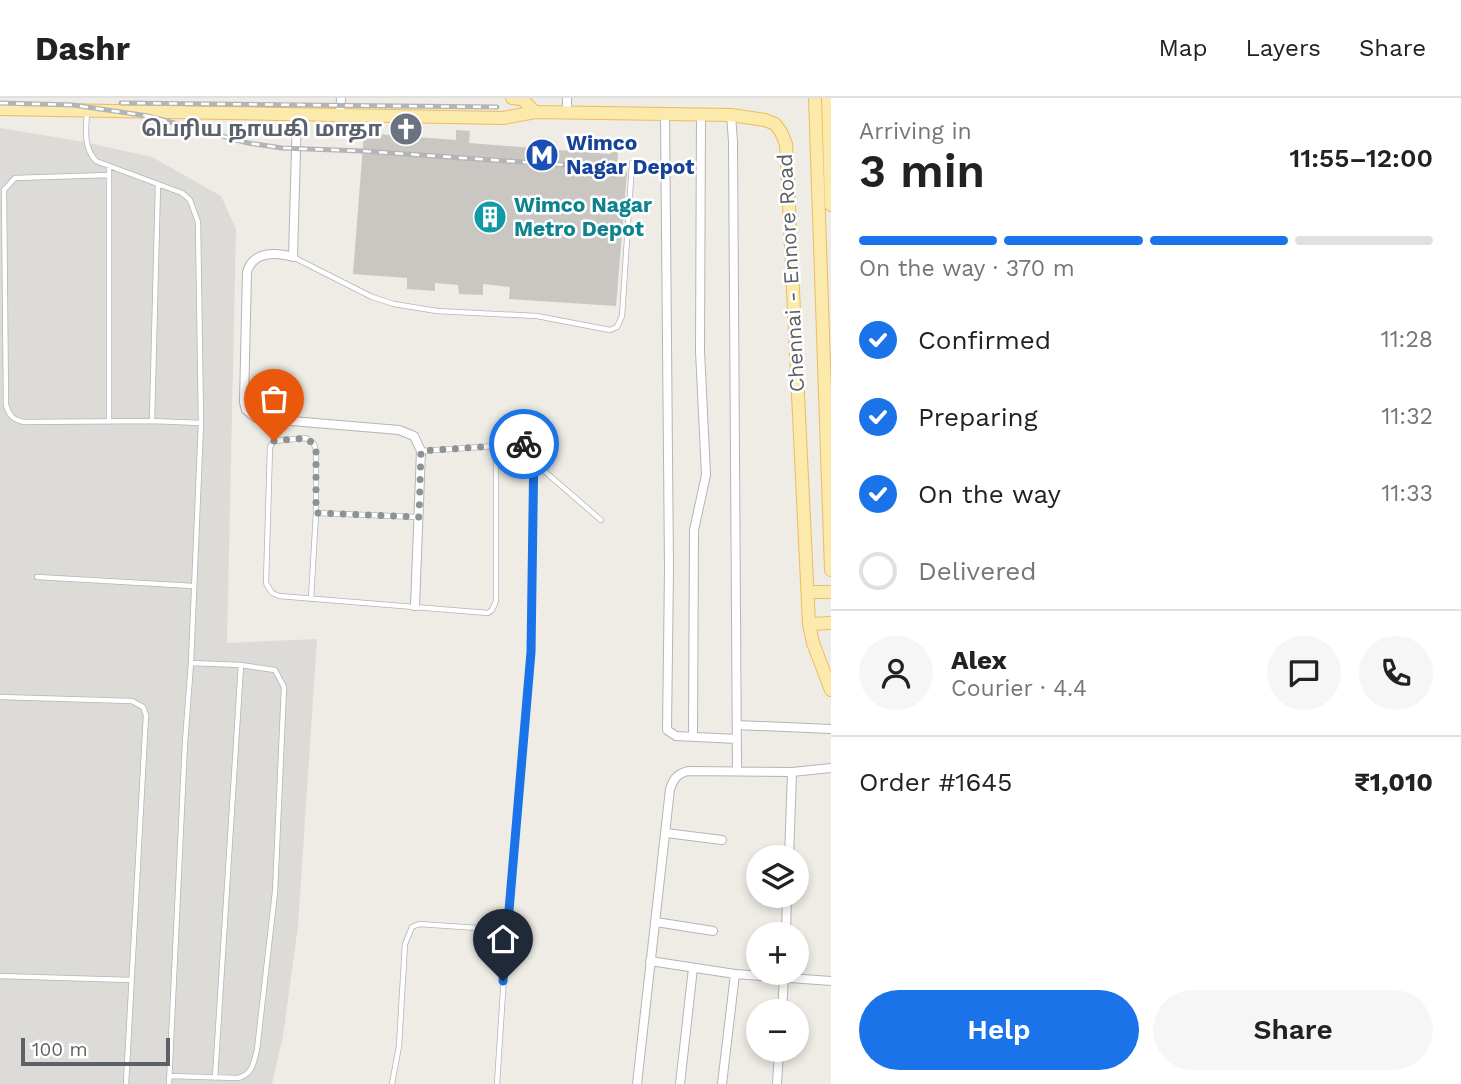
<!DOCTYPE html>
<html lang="en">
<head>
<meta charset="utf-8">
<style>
	body { margin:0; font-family:"Work Sans","Noto Sans Tamil",sans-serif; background:#f6f6f6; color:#222; height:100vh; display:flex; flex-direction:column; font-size:26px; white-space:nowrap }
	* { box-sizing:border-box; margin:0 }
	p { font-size:23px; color:#767676 }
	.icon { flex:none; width:38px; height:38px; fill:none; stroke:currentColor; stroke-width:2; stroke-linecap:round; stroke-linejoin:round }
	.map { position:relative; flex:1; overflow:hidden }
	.drawer { display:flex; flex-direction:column; background:#fff; width:630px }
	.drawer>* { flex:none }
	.controls { position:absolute; left:746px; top:747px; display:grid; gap:14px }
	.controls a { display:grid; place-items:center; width:63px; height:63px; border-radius:50%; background:#fff; box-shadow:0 4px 10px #0003; font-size:35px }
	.scale { position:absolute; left:21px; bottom:18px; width:149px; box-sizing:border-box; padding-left:7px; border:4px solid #5c6165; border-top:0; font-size:19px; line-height:24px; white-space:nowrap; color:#5c6165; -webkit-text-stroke:5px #fff; paint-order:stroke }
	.pin { position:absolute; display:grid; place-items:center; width:60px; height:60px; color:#fff; margin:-72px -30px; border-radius:50% 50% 50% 0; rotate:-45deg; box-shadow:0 0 7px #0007 }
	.pin .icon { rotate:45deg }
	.courier { position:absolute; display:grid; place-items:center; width:70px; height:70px; margin:-35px; border:5px solid #1a73e8; border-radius:50%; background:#fff; color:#222; box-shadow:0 2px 9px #0007 }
	.summary em { font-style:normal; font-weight:600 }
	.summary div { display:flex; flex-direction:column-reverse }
	.summary { display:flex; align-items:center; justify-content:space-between; height:119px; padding:0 28px }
	h1 { font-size:46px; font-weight:600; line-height:52px }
	.bar { display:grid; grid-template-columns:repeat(4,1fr); gap:10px 7px; align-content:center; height:84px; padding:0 28px }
	.bar i { height:9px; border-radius:5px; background:#e0e0e0 }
	.bar .selected { background:#1a73e8 }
	.bar p { grid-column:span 4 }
	.line { display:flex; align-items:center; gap:18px; padding:0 28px; border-top:2px solid #e0e0e0 }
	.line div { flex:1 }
	.round { display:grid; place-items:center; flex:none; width:74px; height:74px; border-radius:37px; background:#f6f6f6 }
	ol { padding:0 28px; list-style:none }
	li { display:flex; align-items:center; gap:21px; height:77px }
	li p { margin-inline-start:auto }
	li .icon { padding:7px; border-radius:50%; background:#1a73e8; color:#fff; stroke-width:4 }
	li:last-child { color:#767676 }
	li i { width:38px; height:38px; border:4px solid #e0e0e0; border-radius:50% }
	.button { display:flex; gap:14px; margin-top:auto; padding:14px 28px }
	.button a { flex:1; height:80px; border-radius:42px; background:#1a73e8; color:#fff; font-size:28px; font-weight:600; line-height:80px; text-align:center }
	.button a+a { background:#f6f6f6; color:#222 }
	header { display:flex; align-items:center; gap:42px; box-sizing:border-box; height:98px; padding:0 35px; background:#fff; border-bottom:2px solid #e0e0e0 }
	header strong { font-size:33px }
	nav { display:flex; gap:38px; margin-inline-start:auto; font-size:24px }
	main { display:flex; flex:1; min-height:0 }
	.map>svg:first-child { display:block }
</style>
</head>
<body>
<header>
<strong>Dashr</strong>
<nav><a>Map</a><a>Layers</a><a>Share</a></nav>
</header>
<main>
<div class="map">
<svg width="831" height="986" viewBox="0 0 831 986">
	<rect width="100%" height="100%" fill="#eeece5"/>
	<path fill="#dddbd7" d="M0,30L79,43L152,59L221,98L236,131L227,545L317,541L298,828L283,938L272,986H0Z"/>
	<path fill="#cac7c2" d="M456,32L470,33L469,45L610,56L611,53L618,54L617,73L627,74L616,208L509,201L510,189L483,186V197L459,196L458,187L435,185V193L407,191V180L353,176L364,35L456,42Z"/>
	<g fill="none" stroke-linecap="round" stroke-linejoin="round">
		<defs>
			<path id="service" d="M87,13C86,31 83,49 96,63L182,95L190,102L198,124L201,325L191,565L185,644L169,986
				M109,70V324
				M109,77L15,80L4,92L6,307C9,317 13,322 24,324L152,323L201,325
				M293,159L372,199L394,206L437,213L537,218L610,232L617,229L622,218L632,65
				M152,323L158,86
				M496,348L534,346L531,554L507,832L497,986
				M535,365L601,422
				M316,415V353L314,346L306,340L274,343L270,349L266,485L272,495L279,498L488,515L492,512L496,503V348L421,353
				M37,479L194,488
				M311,501L316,415L418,419
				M0,599L132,603L143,609L146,617L126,986
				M0,878L130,882
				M170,978L238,980C253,976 253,966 257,952L275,794L284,589L275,572L241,567L191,565
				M215,980L241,567
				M392,986L399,948L405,846L412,829L419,826L507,832"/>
			<path id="minor" d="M567,15V0
				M297,16L293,159C276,154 253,153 247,174L244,304L246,312L256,320L399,332L414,338L421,353L415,508
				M340,17L341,0
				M665,17L669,471L667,632L676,638L737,641
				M731,17L733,44L737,672
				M737,627L831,631
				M693,638L694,432L706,377L700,253L701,16
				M666,735L722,742
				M789,760L792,674
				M656,824L713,833
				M786,836L787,798
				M650,863L735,876L831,883
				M782,914L784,878
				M637,986L670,691C674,680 677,676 688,673L792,674L831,670
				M680,986L693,870
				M722,986L735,876
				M777,986L779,952"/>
			<path id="primary" d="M512,0L522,1L535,14L731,17L765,22L775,26L781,34L786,46L809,526L813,545L831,592
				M815,0L831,472
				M828,0L831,107
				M0,11L503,20L535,14
				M808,494H831
				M809,526L831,525"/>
		</defs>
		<use href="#service" stroke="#b2b5b9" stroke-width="6"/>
		<use href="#minor" stroke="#b2b5b9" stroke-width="10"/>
		<use href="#primary" stroke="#ecbc60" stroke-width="14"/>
		<use href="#service" stroke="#fff" stroke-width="4.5"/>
		<use href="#minor" stroke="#fff" stroke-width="8"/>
		<use href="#primary" stroke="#fceaac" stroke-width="12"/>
		<defs>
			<path id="rail" d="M0,5L73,7L148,18L248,45L282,50L362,53L610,70
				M121,5L497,9"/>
		</defs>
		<use href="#rail" stroke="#b3b4b5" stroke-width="5"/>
		<use href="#rail" stroke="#fff" stroke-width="2.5" stroke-dasharray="8" stroke-linecap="butt"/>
	</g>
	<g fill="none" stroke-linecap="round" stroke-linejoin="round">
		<path stroke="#8f9292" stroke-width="7" stroke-dasharray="0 12.6" d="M274,343L306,340L314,346L316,353V415L419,419L421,353L524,346"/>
		<path stroke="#1a73e8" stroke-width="9" d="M503,883L531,554L534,346H524"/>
	</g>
	<defs>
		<symbol id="church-disc" viewBox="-11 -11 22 22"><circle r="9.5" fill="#6b7280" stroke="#fff"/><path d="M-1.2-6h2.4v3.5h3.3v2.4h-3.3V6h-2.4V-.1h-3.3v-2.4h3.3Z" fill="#fff"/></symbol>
		<symbol id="metro-disc" viewBox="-11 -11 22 22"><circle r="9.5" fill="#1a4fb4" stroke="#fff"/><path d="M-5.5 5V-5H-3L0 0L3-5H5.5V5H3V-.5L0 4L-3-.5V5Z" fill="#fff"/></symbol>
		<symbol id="building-disc" viewBox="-11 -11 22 22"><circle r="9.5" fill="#0f9aa8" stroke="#fff"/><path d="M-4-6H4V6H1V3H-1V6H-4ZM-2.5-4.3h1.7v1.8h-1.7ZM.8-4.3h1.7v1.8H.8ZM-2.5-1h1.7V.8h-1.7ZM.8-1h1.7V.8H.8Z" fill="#fff"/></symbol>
	</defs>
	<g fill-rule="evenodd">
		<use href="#church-disc" x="387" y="12" width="38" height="38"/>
		<use href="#metro-disc" x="523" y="38" width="38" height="38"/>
		<use href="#building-disc" x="471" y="100" width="38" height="38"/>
	</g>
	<g text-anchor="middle" stroke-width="5" stroke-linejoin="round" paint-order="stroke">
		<g font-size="21" font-weight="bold" fill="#5b616d" stroke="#fff" text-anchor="end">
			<text x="382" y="38">பெரிய நாயகி மாதா</text>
		</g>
		<g font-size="21" font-weight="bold" fill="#164399" stroke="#fff" text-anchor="start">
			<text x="566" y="52">Wimco<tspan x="566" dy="24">Nagar Depot</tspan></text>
		</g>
		<g font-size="21" font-weight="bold" fill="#0d838f" stroke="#fff" text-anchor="start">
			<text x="514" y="114">Wimco Nagar<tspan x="514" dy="24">Metro Depot</tspan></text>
		</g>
		<g font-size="21" fill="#5c6165" stroke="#fff">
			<text transform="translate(791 175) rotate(-93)" y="7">Chennai - Ennore Road</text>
		</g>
	</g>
</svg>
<div class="controls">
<a><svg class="icon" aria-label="layers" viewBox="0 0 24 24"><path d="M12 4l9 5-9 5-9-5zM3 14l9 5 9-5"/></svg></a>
<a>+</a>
<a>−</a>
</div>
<div class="scale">100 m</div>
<div class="pin" style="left:274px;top:343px;background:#ea580c"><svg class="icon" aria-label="bag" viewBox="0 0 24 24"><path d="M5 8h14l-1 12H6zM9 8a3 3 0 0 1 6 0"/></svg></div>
<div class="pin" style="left:503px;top:883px;background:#1f2937"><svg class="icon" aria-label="home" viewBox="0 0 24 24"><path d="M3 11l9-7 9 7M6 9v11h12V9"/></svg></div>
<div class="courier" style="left:524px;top:346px"><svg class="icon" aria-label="bike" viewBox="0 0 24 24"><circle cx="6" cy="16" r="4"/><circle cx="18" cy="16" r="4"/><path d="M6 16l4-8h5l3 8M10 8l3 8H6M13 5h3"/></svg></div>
</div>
<section class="drawer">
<div class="summary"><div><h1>3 min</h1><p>Arriving in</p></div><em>11:55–12:00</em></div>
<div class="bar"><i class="selected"></i><i class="selected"></i><i class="selected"></i><i></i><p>On the way · 370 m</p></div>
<ol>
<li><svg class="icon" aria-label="check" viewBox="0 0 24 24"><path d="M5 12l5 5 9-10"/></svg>Confirmed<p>11:28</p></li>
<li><svg class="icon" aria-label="check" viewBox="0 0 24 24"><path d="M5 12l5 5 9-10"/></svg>Preparing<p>11:32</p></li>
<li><svg class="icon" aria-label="check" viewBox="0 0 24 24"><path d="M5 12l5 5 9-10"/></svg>On the way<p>11:33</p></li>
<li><i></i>Delivered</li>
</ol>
<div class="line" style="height:126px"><a class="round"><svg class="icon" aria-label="person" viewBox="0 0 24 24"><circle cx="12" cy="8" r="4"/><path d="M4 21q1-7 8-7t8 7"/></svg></a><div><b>Alex</b><p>Courier · 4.4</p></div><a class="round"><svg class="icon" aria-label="chat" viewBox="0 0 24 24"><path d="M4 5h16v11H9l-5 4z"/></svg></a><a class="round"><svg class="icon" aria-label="phone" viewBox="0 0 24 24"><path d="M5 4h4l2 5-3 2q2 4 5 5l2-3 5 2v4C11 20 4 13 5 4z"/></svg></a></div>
<div class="line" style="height:91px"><div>Order #1645</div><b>₹1,010</b></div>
<div class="button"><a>Help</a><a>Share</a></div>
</section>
</main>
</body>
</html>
